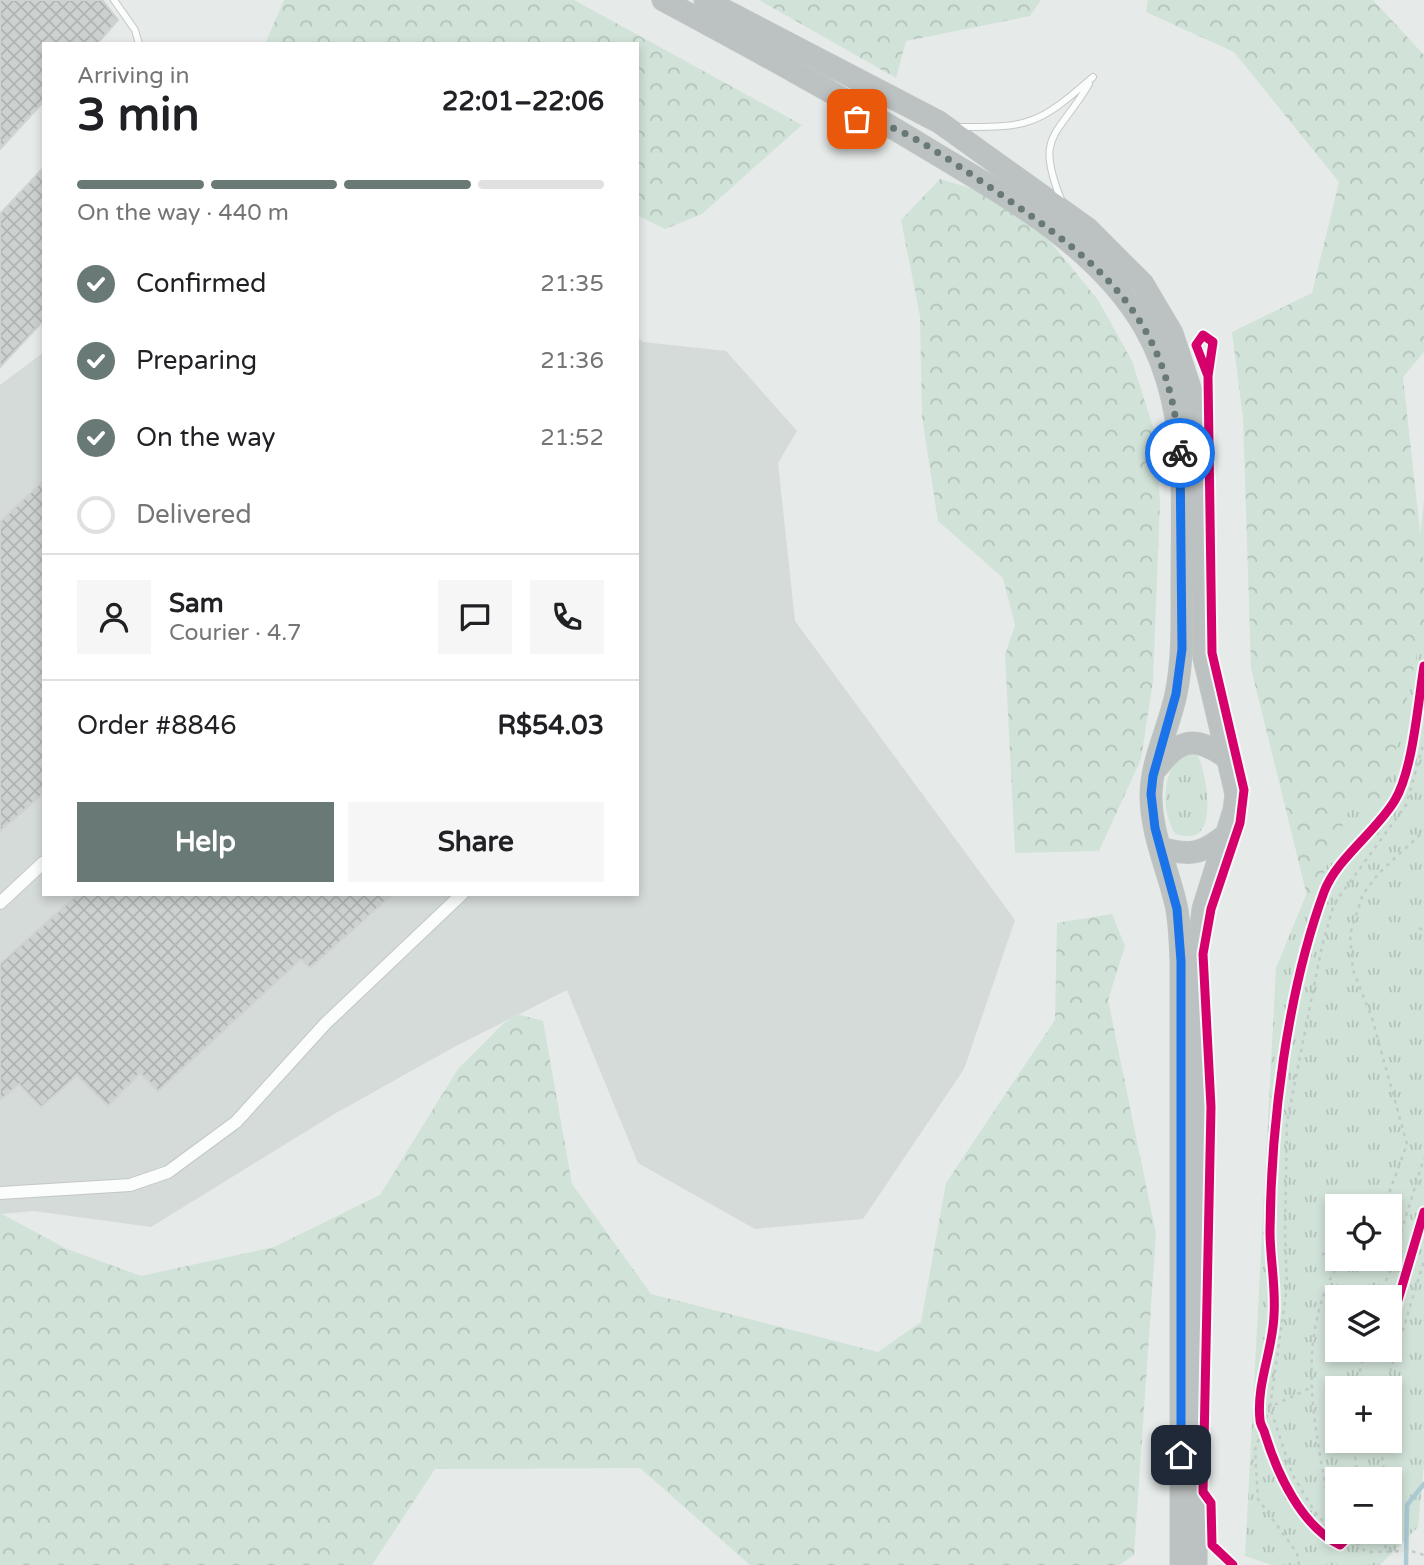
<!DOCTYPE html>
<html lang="en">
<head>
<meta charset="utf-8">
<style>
	body { margin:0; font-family:"Varela Round",sans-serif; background:#f6f6f6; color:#202124; height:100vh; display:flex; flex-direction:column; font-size:26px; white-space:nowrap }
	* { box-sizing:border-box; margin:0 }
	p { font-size:23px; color:#757577 }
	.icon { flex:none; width:38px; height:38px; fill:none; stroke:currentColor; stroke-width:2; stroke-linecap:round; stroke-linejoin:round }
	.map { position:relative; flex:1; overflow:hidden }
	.panel { position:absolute; left:42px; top:42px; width:597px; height:854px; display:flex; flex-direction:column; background:#fff; border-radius:0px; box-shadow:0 4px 10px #0003 }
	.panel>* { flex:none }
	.buttons { position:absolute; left:1325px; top:1194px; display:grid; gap:14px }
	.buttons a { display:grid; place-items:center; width:77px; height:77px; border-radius:0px; background:#fff; box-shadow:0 4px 10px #0003; font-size:35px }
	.pin { position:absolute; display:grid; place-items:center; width:60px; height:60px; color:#fff; margin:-30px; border-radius:14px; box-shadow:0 4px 10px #0006 }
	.courier { position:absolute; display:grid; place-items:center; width:70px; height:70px; margin:-35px; border:5px solid #1a73e8; border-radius:50%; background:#fff; color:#222; box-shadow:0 2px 9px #0007 }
	.head em { font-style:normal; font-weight:800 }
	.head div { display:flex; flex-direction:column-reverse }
	.head { display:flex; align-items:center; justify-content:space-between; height:119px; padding:0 35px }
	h1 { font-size:46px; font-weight:800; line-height:52px }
	.bar { display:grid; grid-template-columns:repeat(4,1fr); gap:10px 7px; align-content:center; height:84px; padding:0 35px }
	.bar i { height:9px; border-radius:5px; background:#e0e0e0 }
	.bar .selected { background:#697976 }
	.bar p { grid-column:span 4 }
	.line { display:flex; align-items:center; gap:18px; padding:0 35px; border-top:2px solid #e0e0e0 }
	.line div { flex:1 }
	.round { display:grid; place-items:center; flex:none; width:74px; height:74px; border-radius:0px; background:#f6f6f6 }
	ol { padding:0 35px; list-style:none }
	li { display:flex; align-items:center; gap:21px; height:77px }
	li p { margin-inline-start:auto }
	li .icon { padding:7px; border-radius:50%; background:#697976; color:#fff; stroke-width:4 }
	li:last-child { color:#757577 }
	li i { width:38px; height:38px; border:4px solid #e0e0e0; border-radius:50% }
	.primary-button { display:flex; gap:14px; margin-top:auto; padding:14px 35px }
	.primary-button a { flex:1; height:80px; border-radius:0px; background:#697976; color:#fff; font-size:28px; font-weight:800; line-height:80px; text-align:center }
	.primary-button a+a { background:#f6f6f6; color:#202124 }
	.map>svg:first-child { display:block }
</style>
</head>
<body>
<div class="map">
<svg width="1424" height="1565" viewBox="0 0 1424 1565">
	<defs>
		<pattern id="grass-tufts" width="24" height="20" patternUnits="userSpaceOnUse" patternTransform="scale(1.75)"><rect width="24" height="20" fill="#d1e2d8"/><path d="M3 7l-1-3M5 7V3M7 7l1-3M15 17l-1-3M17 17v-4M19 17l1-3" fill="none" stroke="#b3c3ba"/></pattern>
		<pattern id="forest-crowns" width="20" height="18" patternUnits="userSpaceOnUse" patternTransform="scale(1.75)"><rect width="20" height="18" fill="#d1e2d8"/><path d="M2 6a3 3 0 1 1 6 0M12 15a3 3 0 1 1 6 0" fill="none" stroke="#b3c3ba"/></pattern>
		<pattern id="building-cross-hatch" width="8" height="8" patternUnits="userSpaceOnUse" patternTransform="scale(1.75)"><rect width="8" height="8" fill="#cdd2d0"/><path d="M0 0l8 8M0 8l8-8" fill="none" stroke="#b0b5b3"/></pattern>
	</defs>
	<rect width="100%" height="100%" fill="#e6eae9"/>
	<path fill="#d5dbd9" d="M637,337L643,342L726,351L797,431L778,463L795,621L1015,920L964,1069L863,1219L755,1229L638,1163L567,990L456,1046L336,1113L151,1227L34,1211L0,1214V385L44,352V894H637Z"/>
	<path fill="url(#grass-tufts)" fill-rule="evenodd" d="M1424,500V1463L1418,1527L1380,1565H1272L1245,1556L1276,968L1408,647ZM1337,1206H1390V1258H1337ZM1337,1297H1390V1349H1337ZM1337,1388H1390V1440H1337ZM1337,1479H1390V1531H1337Z
		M1188,754L1197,755C1206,769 1215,825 1197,834C1190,838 1182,835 1175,834C1161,809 1163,781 1177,757Z"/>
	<path fill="url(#forest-crowns)" d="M284,0H574L802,125L702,214L665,229L637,215V44H265Z
		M759,0H1041L1030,16L906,41L896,78Z
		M1148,0H1373L1424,55V352L1403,377L1424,567V621L1384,804L1350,807L1310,908L1251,668L1243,417L1232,332L1312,293L1339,182L1234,52L1146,12Z
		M940,179L1000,197L1049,240L1098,300L1132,361L1154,430L1160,501L1153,681L1141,759L1099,851L1015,853L1005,655L1015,625L1003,578L938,521L922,417L920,316L901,220Z
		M1112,914L1125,946L1108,1000L1156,1234L1134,1555L1119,1565H750L640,1468L435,1469L372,1565H0V1213L67,1249L141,1276L274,1247L380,1195L458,1069L503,1024L517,1014L543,1021L572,1184L651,1294L878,1352L921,1322L946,1183L1055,1020L1057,923Z"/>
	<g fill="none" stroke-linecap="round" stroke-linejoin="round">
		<path stroke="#accad4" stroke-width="4.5" d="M1406,1565L1407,1505L1424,1484"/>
	</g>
	<path fill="url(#building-cross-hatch)" stroke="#cfd3d2" stroke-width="2" d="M0,0H102L118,20L97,44H44V101L0,149Z
		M44,167V320L0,367V214Z
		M44,480V793L0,831V522Z
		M78,894H393L310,968L301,959L158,1091L140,1073L108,1106L77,1075L41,1107L19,1084L0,1100V964Z"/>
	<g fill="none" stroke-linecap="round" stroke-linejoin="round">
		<defs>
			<path id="lane" d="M114,0L135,30L139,44
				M957,127C1029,128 1038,125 1093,77
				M1062,202C1034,134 1057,138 1089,84"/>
			<path id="street" d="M0,903L44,862
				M0,1193L130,1185L168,1172L236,1122L325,1024L462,894"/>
			<path id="highway" d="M663,0C752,48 841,96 928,149C1006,196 1098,246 1145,328C1172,375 1181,430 1182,484C1183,519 1182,554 1182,589C1182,624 1183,660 1176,694C1169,728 1151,761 1151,796C1151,833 1168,870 1176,905C1180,923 1180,942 1181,961V1565
				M705,0L939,122L1087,228L1143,284L1172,333L1195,403L1203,480L1204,658L1236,794L1234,810L1203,909L1196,967L1200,1229L1196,1565
				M1157,768C1180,737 1197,736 1227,758
				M1161,848C1192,857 1204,853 1228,833"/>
		</defs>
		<use href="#lane" stroke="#c3c7c6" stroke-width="8"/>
		<use href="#street" stroke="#c3c7c6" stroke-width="14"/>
		<use href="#highway" stroke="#bec6c4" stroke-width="23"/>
		<path stroke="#c2cac8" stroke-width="2.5" stroke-dasharray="3.5 5" stroke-linecap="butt" d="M1419,928L1424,931
			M1380,1206L1388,1196L1407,1144L1372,1018L1353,970L1350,934L1363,894L1379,873L1424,831
			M1322,1254L1337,1253
			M1381,1297L1424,1158
			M1355,1388L1366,1349
			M1385,1388L1424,1261
			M1353,1440L1358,1479
			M1380,1440L1385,1479
			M1337,1521L1330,1508C1314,1426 1293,1333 1342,1258
			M1337,1525L1328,1527L1315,1512L1292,1474L1270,1407L1287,1286L1285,1232L1287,1122L1322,946L1334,904L1406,805L1424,742
			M1344,1531L1366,1552L1411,1551L1424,1555
			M1385,1545L1387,1552
			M1299,1565L1297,1553L1258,1499L1255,1450L1270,1407L1310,1388"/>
		<use href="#lane" stroke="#fbfcfc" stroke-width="6"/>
		<use href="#street" stroke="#fbfcfc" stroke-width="12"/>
		<use href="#highway" stroke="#bcc2c1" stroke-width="21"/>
		<defs>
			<path id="cycleway" d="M1208,376L1196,345L1203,335L1213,342L1208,376L1212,653L1244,790L1240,823L1211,909L1203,954L1211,1107L1203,1492L1211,1503L1212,1545L1233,1565
				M1390,1327L1424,1212
				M1354,1531L1340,1545C1301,1526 1277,1473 1265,1434C1264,1429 1260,1425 1260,1420C1256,1384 1273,1350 1274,1315C1276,1286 1270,1259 1270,1231C1271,1124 1287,992 1324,892C1336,859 1377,831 1395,800C1413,770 1418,702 1424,666"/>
		</defs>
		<use href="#cycleway" stroke="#f5f9f7" stroke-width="13"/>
		<use href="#cycleway" stroke="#d6006c" stroke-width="9"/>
	</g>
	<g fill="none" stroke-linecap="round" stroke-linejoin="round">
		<path stroke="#697976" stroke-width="7" stroke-dasharray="0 12.6" d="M857,119C869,122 881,124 893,128C921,139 970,174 997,192C1103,265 1168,316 1180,453"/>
		<path stroke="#1a73e8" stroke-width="9" d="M1180,453L1182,649L1176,694L1153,776L1151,794L1155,828L1177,909L1181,961V1455"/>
	</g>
</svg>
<div class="buttons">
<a><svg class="icon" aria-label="locate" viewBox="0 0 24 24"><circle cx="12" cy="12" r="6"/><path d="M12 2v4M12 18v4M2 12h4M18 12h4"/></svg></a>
<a><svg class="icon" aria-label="layers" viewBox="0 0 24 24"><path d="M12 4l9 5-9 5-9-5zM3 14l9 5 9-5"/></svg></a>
<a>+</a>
<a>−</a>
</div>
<div class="pin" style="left:857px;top:119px;background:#ea580c"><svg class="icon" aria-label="bag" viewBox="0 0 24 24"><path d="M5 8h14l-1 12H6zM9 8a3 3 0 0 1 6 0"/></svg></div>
<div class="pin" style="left:1181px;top:1455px;background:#1f2937"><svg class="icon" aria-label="home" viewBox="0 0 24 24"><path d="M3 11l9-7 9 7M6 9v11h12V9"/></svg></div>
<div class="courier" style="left:1180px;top:453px"><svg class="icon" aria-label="bike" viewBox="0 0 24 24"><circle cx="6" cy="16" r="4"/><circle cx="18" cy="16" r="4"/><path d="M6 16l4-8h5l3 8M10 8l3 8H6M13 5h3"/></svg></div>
<section class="panel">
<div class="head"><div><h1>3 min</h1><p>Arriving in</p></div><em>22:01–22:06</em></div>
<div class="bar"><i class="selected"></i><i class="selected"></i><i class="selected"></i><i></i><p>On the way · 440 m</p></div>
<ol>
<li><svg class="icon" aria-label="check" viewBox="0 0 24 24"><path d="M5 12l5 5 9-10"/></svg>Confirmed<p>21:35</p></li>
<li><svg class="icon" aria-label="check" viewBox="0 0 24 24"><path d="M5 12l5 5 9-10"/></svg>Preparing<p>21:36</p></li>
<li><svg class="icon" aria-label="check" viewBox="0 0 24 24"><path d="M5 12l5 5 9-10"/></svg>On the way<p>21:52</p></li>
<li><i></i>Delivered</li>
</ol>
<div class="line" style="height:126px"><a class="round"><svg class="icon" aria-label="person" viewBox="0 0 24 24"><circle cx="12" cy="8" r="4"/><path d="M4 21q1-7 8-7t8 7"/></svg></a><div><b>Sam</b><p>Courier · 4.7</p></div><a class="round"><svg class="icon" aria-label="chat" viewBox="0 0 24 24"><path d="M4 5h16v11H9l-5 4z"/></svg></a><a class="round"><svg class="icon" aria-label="phone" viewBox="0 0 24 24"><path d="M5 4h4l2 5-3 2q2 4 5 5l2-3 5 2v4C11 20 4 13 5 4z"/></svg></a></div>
<div class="line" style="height:91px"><div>Order #8846</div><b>R$54.03</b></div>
<div class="primary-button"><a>Help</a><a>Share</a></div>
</section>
</div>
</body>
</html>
